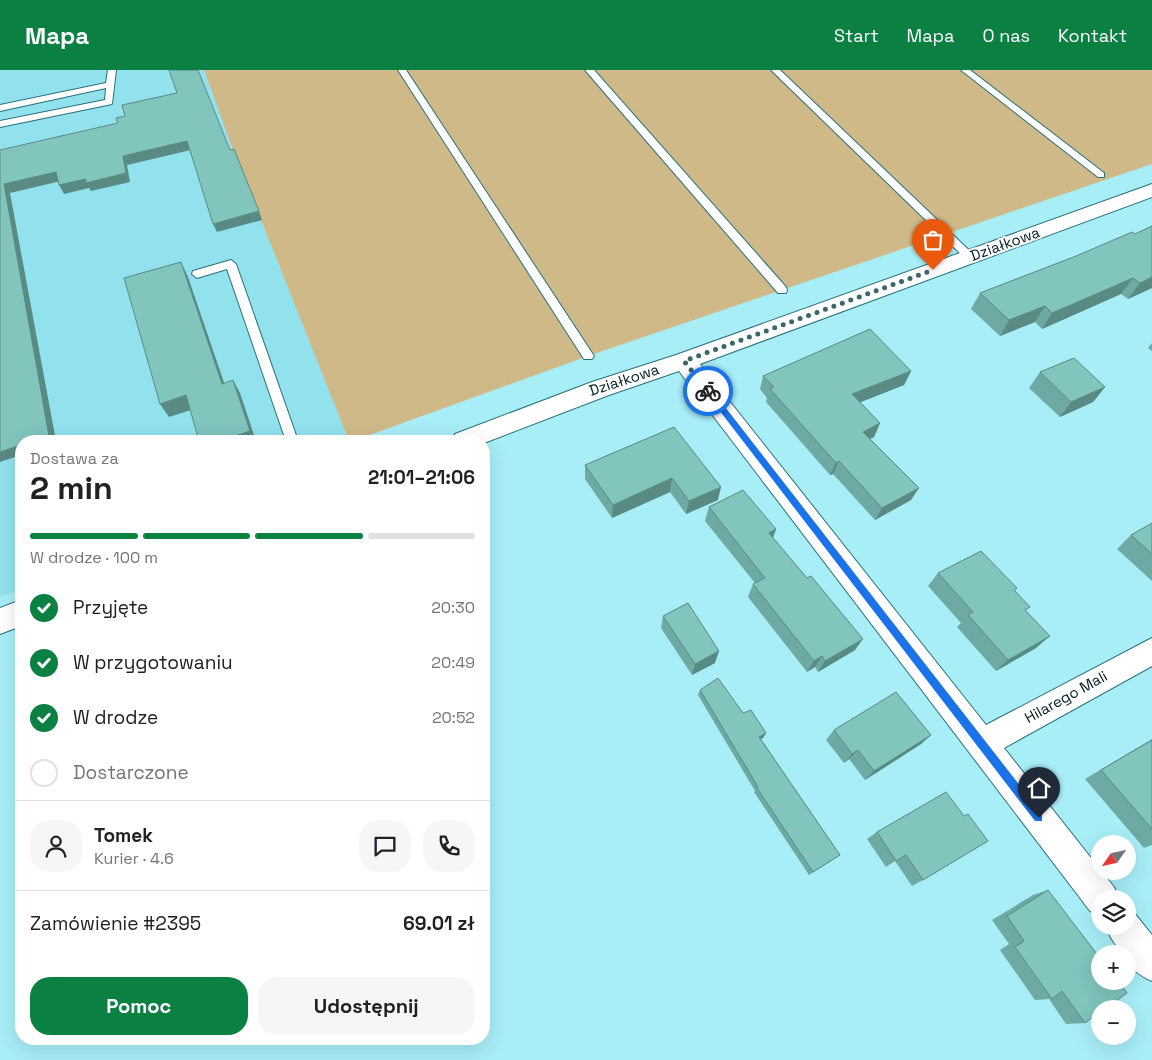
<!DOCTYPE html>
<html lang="pl">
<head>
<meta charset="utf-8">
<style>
	body { margin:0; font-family:"Space Grotesk",sans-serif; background:#f6f6f6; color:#202124; height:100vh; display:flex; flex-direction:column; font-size:19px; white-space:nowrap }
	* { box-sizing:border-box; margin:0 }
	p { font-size:16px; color:#757577 }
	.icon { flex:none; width:28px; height:28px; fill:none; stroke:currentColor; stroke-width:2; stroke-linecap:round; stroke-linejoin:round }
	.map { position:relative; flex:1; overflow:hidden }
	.details { position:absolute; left:15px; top:365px; width:475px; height:610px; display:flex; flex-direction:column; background:#fff; border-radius:20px; box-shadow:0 5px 20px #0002 }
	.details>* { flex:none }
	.needle { width:32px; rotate:236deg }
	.tools { position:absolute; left:1091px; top:765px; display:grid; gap:10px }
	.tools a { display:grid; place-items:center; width:45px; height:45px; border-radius:50%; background:#fff; box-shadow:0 5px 20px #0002; font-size:25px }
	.pin { position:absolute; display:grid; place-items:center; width:42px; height:42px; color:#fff; margin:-51px -21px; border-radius:50% 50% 50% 0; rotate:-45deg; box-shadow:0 0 5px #0007 }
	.pin .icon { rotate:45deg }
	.courier { position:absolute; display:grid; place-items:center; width:50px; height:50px; margin:-25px; border:4px solid #1a73e8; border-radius:50%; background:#fff; color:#222; box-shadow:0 1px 6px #0007 }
	.summary em { font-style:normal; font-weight:600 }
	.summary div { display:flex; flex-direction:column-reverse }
	.summary { display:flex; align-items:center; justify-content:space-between; height:85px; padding:0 15px }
	h1 { font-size:32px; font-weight:600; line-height:38px }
	.bar { display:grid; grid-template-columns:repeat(4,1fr); gap:8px 5px; align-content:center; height:60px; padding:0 15px }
	.bar i { height:6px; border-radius:4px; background:#e0e0e0 }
	.bar .selected { background:#0b8043 }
	.bar p { grid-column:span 4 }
	.line { display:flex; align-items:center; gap:12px; padding:0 15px; border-top:1px solid #e0e0e0 }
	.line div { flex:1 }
	.round { display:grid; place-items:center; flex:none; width:52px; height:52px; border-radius:20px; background:#f6f6f6 }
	ol { padding:0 15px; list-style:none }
	li { display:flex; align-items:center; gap:15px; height:55px }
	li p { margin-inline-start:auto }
	li .icon { padding:5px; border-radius:50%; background:#0b8043; color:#fff; stroke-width:4 }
	li:last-child { color:#757577 }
	li i { width:28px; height:28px; border:2px solid #e0e0e0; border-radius:50% }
	.action { display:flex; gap:10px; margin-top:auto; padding:10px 15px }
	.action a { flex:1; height:58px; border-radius:20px; background:#0b8043; color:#fff; font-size:20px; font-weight:600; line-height:58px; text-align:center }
	.action a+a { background:#f6f6f6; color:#202124 }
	header { display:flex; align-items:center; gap:30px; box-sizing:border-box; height:70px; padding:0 25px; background:#0b8043; color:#fff }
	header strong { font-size:24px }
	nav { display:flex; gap:28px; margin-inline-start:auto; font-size:18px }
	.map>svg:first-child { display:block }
</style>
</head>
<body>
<header>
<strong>Mapa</strong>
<nav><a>Start</a><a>Mapa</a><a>O nas</a><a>Kontakt</a></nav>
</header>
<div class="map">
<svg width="1152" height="990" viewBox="0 0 1152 990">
	<rect width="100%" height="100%" fill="#a8eef7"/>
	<path fill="#92e2ee" d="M0,0H204L230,72L349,371H21V519L0,527Z"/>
	<path fill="#cfb988" d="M204,0H1152V94L588,286L353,371H349L230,72Z"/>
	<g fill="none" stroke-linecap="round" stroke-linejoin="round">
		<defs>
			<path id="service" d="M108,0H116L112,34L0,57V51L105,30L106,18L0,41V35L106,13Z
				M398,0H406L592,283L594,286L592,289H584Z
				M585,0H594L786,217L787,220L786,223H778Z
				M771,0H780L974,185L975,187L974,189H966Z
				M961,0H970L1104,103V107H1098Z
				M231,190L236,194L298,371H286L227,199L197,208L192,204L193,201Z"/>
			<path id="minor" d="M1152,114V127L700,294L986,655L1152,568V596L1004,678L1114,817L1119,829H1100V845L1090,841L679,301L609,325L484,373V371H452L455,364L592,312L676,285Z
				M21,530V556L0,564V538Z
				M1128,840L1135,844L1152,865V911C1140,906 1128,898 1128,884H1122L1111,868L1106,856H1128Z"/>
		</defs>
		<use href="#service" stroke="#297079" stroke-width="2"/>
		<use href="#minor" stroke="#297079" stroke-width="2"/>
		<use href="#service" fill="#fff" fill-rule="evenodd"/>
		<use href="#minor" fill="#fff" fill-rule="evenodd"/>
	</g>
	<path fill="#6fa9a3" d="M1152,156V218L1128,229L1121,224L1042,259L1035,252L1000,266L971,239L980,223L1135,164Z
		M1152,273V281L1148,278Z
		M911,301L904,315L860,332L880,353L874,367L870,369L911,430L875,450L833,404L830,405L766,332L767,328L760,319L763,306Z
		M1040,302L1105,317L1093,332L1060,347L1029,318Z
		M674,357L718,430L686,444L670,422L612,448L585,409V395Z
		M709,437L776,459L773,468L855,580L818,602L815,597L807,602L748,527L753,514L755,513L705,451Z
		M1152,453V511L1117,479L1131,465Z
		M938,503L1015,521L1026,541L1036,578L996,601L957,557L961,553L928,516Z
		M663,546L715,593L692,605L661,558Z
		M700,620L743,643L766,663L763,668L761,669L840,785L809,805L754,722L755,721L698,625Z
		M834,660L931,665L921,674L865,710L849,689L844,693L826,670Z
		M1152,669V775L1144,778L1085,709Z
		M964,746L923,810L912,816L895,791L886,797L867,769L877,762Z
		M1048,820L1085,953L1066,954L1049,929L1035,930L1000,880L1009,874L992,850L1033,825Z"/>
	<path fill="#5a8a84" d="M187,71L191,80L127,95L130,112L91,121L89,118L64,124L59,115L123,86Z
		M56,102L61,111L10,123L56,371H33L4,114Z
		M259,141L262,150L217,162L213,154Z
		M181,192L188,207L229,327L222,314Z
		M1152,207V218L1128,229L1140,213Z
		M1133,208L1121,224L1042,259L1052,243Z
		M1045,236L1035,252L1000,266L1009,250Z
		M911,301L904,315L846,338L852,324Z
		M233,310L240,323L256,371H220Z
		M1105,317L1093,332L1060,347L1071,332Z
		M186,325L194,339L169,347L160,334Z
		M880,353L874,367L857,375L863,362Z
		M21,375V385L0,392V382Z
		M839,391L833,404L830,405L836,393Z
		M672,408L670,422L612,448L613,435Z
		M721,417L718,430L686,444L689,431Z
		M919,418L911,430L875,450L882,438Z
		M776,459L771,473L769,463Z
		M1050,566L1036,578L996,601L1008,590Z
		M863,569L855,580L818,602L825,591Z
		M719,581L715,593L692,605L695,594Z
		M822,586L815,597L807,602L814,591Z
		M766,663L763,668L756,671L759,667Z
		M931,665L921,674L865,710L874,701Z
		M858,680L849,689L844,693L852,684Z"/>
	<path fill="#81c5bd" stroke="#5a8a84" d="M169,0H198L230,80L234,79L259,141L213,154L187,71L123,86L126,103L86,113V109L59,115L56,102L4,114L49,366L33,371H21V375L0,382V80L118,53L116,48L125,46L122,35L177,23Z
		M1152,156V207L1140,213L1133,208L1052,243L1045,236L1009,250L980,223L1076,186L1132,162L1135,164Z
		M181,192L222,314L233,310L250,361L220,371H199L186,325L160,334L124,208Z
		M870,259L911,301L852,324L880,353L863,362L919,418L882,438L839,391L836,393L770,319L774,317L763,306Z
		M1074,288L1105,317L1071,332L1040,302Z
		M674,357L721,417L689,431L672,408L613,435L585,395Z
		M743,420L776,459L769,463L807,508L811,506L863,569L825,591L822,586L814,591L753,514L765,508L709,437Z
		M1152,453V484L1131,465Z
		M981,481L1017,518L1014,520L1030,537L1025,540L1050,566L1008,590L968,545L973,542L938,503Z
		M688,533L719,581L695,594L663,546Z
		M718,608L743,643L751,640L766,663L759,667L840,785L813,802L757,718L758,717L700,620Z
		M896,622L931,665L874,701L858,680L852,684L834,660Z
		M1152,670V759L1101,700Z
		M946,722L964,746L968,744L988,771L923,810L906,785L896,791L877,762Z
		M1048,820L1100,888V911H1118L1127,923L1105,939H1100V942L1085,953L1062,921L1052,929L1015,877L1024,871L1007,846Z"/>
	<path fill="#1a73e8" d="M706,319H711L1042,744V751H1035L706,323Z"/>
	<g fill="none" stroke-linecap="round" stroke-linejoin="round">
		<path stroke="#3b666b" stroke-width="5" stroke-dasharray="0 9" d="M708,321L684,291L933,200"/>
	</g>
	<g text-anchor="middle" stroke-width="4" stroke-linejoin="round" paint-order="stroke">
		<g font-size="15" fill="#011d20" stroke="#fff">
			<text transform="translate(1005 174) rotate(-20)" y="5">Działkowa</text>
			<text transform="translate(624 310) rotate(-18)" y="5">Działkowa</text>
			<text transform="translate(1066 627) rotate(-29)" y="5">Hilarego Mali</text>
		</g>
	</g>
</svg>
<div class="tools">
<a><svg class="needle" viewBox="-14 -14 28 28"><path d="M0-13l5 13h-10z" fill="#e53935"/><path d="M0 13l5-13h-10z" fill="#757577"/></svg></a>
<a><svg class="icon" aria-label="layers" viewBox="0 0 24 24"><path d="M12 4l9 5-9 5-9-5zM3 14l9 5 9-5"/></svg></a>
<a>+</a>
<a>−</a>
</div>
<div class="pin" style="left:933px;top:200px;background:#ea580c"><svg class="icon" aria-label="bag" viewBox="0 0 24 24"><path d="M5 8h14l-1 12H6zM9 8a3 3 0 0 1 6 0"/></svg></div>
<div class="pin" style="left:1039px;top:748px;background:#1f2937"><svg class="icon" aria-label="home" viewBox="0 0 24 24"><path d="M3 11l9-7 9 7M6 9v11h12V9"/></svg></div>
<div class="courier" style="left:708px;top:321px"><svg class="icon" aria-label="bike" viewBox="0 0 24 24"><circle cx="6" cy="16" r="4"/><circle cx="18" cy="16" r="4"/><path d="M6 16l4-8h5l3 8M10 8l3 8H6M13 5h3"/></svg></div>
<section class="details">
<div class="summary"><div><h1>2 min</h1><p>Dostawa za</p></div><em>21:01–21:06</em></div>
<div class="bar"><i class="selected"></i><i class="selected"></i><i class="selected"></i><i></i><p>W drodze · 100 m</p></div>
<ol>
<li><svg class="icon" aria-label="check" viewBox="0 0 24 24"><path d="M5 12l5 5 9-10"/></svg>Przyjęte<p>20:30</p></li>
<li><svg class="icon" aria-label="check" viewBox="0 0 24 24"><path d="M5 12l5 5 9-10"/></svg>W przygotowaniu<p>20:49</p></li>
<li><svg class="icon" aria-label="check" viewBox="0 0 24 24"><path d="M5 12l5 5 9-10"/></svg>W drodze<p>20:52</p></li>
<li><i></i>Dostarczone</li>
</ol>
<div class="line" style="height:90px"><a class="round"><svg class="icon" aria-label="person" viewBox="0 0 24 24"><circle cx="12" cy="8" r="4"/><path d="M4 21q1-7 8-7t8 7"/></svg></a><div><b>Tomek</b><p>Kurier · 4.6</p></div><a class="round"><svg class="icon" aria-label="chat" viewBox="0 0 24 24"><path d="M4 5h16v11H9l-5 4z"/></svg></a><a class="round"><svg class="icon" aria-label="phone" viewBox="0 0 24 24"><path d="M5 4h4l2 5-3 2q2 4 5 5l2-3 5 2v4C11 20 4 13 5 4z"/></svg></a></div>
<div class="line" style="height:65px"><div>Zamówienie #2395</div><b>69.01 zł</b></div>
<div class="action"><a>Pomoc</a><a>Udostępnij</a></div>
</section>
</div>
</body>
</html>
